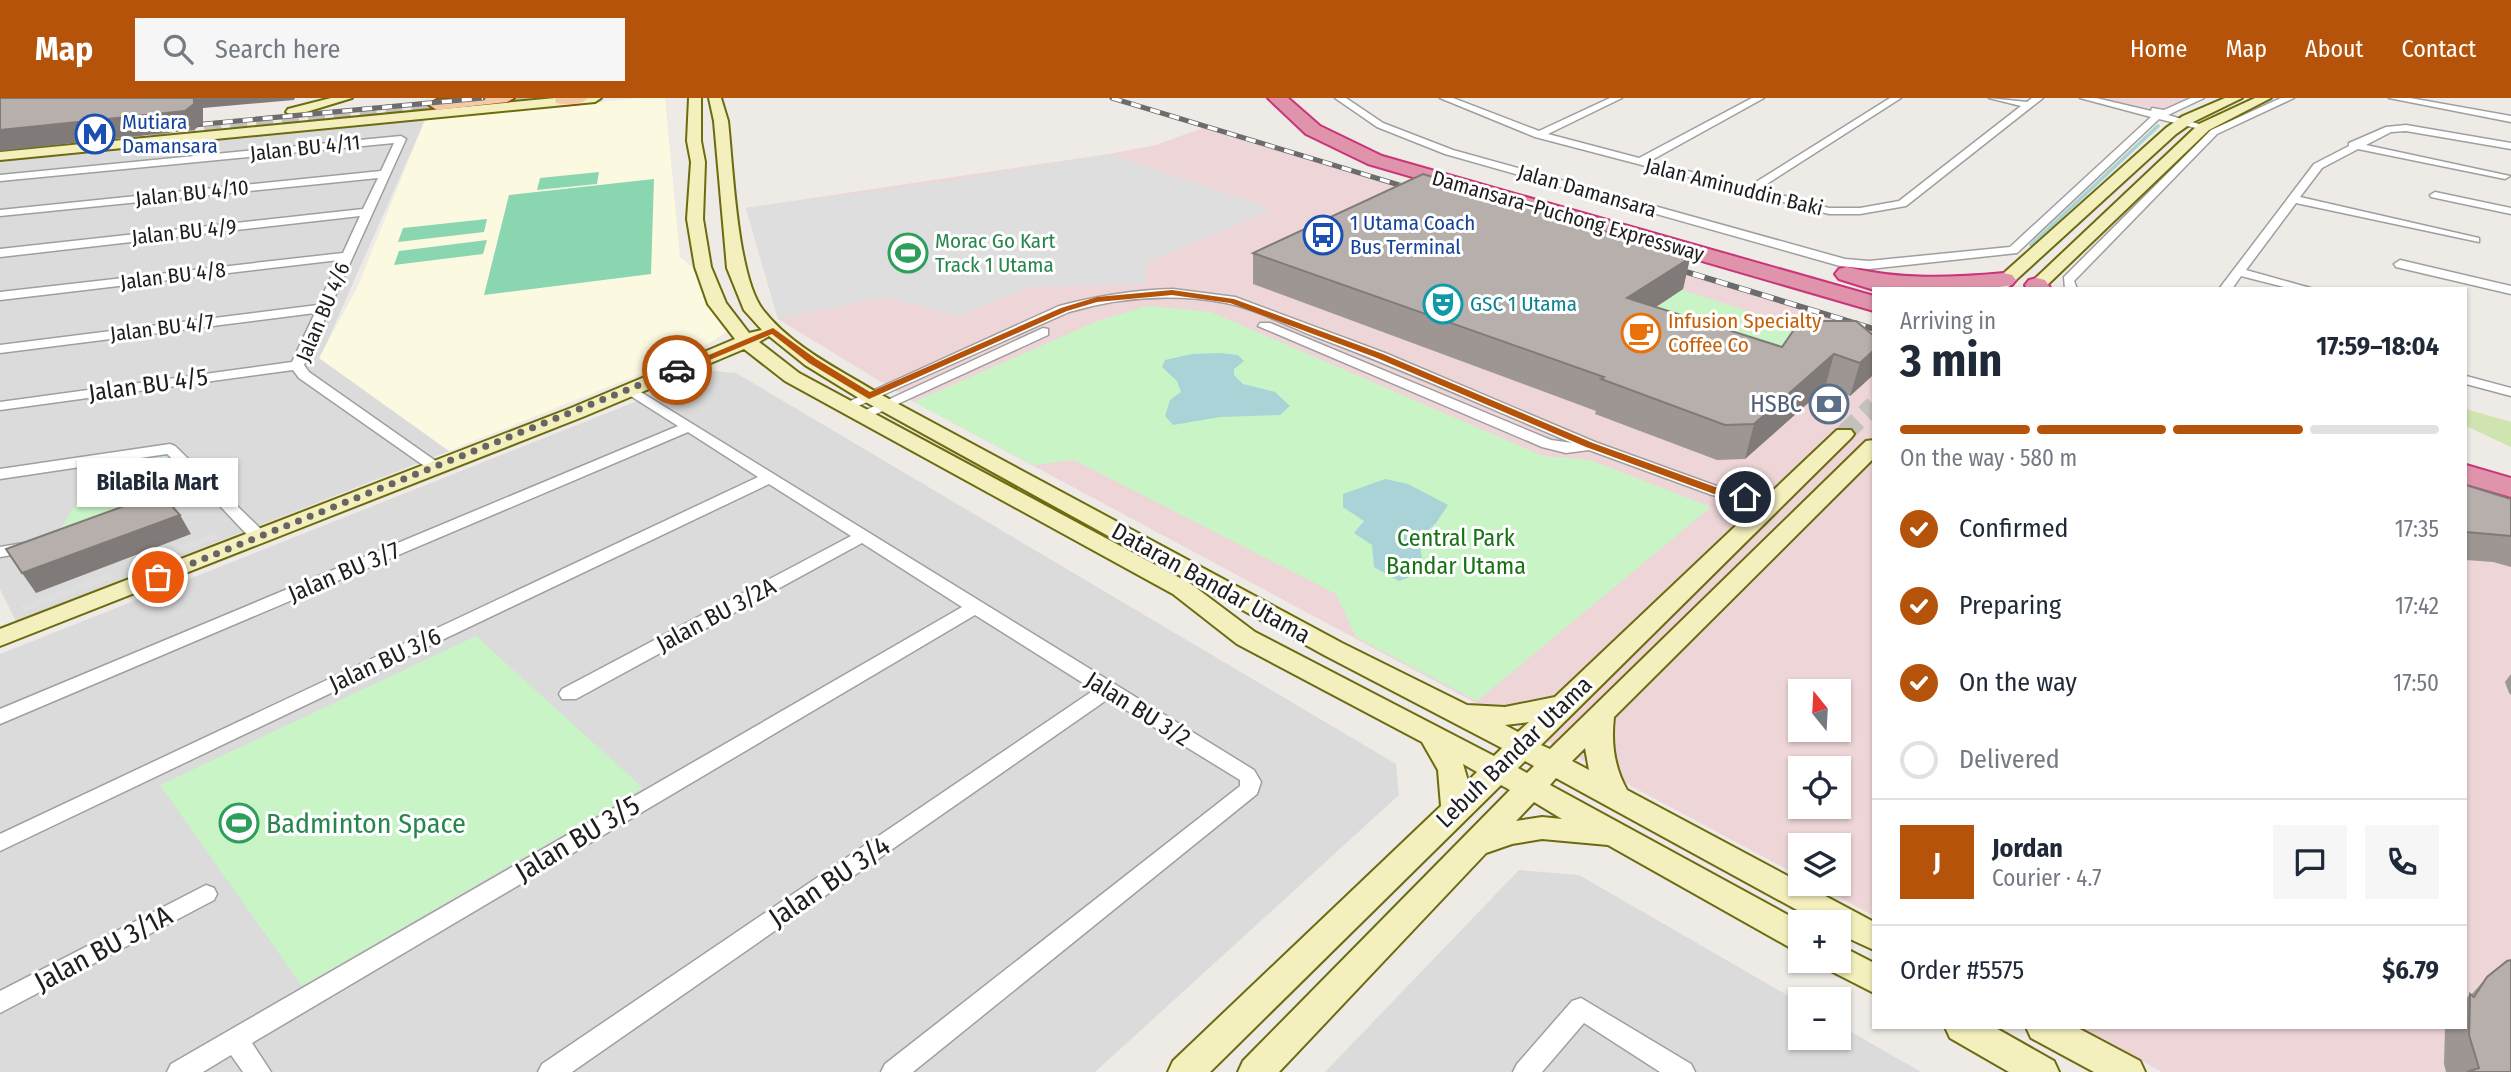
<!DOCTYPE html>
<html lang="en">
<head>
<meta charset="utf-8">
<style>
	body { margin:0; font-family:"Fira Sans Condensed",sans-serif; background:#f6f6f7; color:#1f2937; height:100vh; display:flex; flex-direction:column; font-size:26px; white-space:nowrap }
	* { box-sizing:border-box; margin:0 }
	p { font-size:23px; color:#747a83 }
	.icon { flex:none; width:38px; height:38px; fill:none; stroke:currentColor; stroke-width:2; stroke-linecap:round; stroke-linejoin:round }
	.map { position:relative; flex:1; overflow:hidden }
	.details { position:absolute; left:1872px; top:189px; width:595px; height:742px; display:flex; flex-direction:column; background:#fff; border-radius:0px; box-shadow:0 2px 5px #0004 }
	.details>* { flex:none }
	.needle { width:46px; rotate:342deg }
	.fabs { position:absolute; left:1788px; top:581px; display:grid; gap:14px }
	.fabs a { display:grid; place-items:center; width:63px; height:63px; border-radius:0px; background:#fff; box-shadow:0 2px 5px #0004; font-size:35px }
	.pin { position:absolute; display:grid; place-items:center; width:60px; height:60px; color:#fff; margin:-30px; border:4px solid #fff; border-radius:50%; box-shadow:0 2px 7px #0007 }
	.courier { position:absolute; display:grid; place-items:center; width:70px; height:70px; margin:-35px; border:5px solid #b45309; border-radius:50%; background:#fff; color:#222; box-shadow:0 2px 9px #0007 }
	.bubble { position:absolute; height:49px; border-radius:0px; background:#fff; box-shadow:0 2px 5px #0004; font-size:23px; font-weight:700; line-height:49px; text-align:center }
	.summary em { font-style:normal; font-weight:700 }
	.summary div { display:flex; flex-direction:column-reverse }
	.summary { display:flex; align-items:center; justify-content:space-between; height:119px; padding:0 28px }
	h1 { font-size:46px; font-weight:700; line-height:52px }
	.bar { display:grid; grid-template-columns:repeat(4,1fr); gap:10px 7px; align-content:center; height:84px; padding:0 28px }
	.bar i { height:9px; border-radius:5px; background:#e0e1e3 }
	.bar .selected { background:#b45309 }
	.bar p { grid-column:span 4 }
	.line { display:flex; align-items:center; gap:18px; padding:0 28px; border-top:2px solid #e0e1e3 }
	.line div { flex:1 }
	.round { display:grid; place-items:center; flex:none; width:74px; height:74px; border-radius:0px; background:#f6f6f7 }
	ol { padding:0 28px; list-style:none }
	li { display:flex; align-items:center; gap:21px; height:77px }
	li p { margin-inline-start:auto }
	li .icon { padding:7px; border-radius:50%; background:#b45309; color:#fff; stroke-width:4 }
	li:last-child { color:#747a83 }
	li i { width:38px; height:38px; border:4px solid #e0e1e3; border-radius:50% }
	header { display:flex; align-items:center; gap:42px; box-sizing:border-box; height:98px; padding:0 35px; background:#b45309; color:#fff }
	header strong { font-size:33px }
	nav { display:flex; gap:38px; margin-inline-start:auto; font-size:24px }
	.search { width:490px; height:63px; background:#f6f6f7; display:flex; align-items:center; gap:18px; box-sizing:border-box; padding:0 24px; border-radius:0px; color:#747a83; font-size:26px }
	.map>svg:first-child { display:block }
</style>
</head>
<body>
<header>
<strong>Map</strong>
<div class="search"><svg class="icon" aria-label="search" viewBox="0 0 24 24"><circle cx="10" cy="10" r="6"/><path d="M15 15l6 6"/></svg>Search here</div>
<nav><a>Home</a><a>Map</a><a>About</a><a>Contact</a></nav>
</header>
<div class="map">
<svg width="2511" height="974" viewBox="0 0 2511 974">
	<rect width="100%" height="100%" fill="#eeeae5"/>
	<path fill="#dcdbdb" d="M425,22L320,260L449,353L16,523L0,491V63Z
		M713,273L736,275L1396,666L1399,697L1095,974H0V556Z
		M1519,772L1579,777L1801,905V940H1839V927L1921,974H1325Z"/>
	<path fill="#eed6d8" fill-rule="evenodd" d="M2094,0H2191L2153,16Z
		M1203,30L1874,234V818L1814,786H1839V747H1801V779L914,304L778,221L746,110L1109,56L1156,47ZM1801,593H1839V632H1801ZM1801,670H1839V709H1801Z
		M2466,413L2511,427V974H2162L2079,929H2466Z"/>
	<path fill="#fcf9e1" d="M639,0H665L680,159L693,170L730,232L693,255L449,353L319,260L357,190L425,22Z"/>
	<path fill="#d0e4b0" d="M2466,311L2511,324V349L2466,328Z"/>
	<path fill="#c8f4c6" d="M1682,192L1812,233L1839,256L1621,232Z
		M1146,208L1211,214L1543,358L1590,362L1711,409L1477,603L1356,539L1336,496L1074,362L1033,367L914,304L1095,224Z
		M162,354L190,388L58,434L103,364Z
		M476,538L643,690L302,888L160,687Z"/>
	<path fill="#8ad6b0" d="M599,74L597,86L537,92L540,80Z
		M654,81L651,176L484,197L509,97Z
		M487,121L484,134L398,144L403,130Z
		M487,142L483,156L394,167L399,153Z"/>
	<path fill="#dedede" d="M1109,56L1267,109L1266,115L1147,164L1145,186L1029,189L958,218L885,199L778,221L746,110L940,84Z
		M213,435L218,440L135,472L131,467Z
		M110,474L114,480L24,514L20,508Z"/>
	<path fill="#aad3d8" d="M1220,255L1238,257L1244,263L1234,271V277L1243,286L1275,294L1290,308L1280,317L1220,319L1173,327L1165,318L1170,302L1181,294L1177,283L1162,269L1165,262L1192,256Z
		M1385,381L1408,386L1448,407L1436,425L1419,441L1424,474L1399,483L1374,469L1372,447L1354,435L1364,423L1343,409V396Z"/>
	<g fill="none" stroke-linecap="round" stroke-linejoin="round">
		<path stroke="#aad3d8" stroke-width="3.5" d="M2031,147L2158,28"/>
		<path stroke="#c4c1bd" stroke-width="19" stroke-dasharray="19 10" stroke-linecap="butt" d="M1844,336L1874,307"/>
		<path stroke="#c4c1bd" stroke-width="17" stroke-dasharray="17 9" stroke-linecap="butt" d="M101,42L545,0"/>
		<defs>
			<path id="street" d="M1335,0H1346L1383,25L1453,52L1845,161L1869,163L2010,149L2151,19L2080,0H2096L2151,13L2152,10L2164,12L2191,0H2204L2168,17L2209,29L2204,32L2159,21L2017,155L1869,171L1840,168L1445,56L1377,29Z
				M1440,0H1453L1539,33L1610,0H1622L1548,36L1639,60L1752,0H1764L1650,63L1748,89L1890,0H1901L1759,91L1829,110H1860L1899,103L2021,8L1989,0L2027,4L2032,0H2043L1906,108L1860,116H1829L1535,39Z
				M2281,0H2294L2217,36L2074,183L2077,191H2065L2064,179L2211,32Z
				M2389,0H2410L2511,18V24Z
				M2406,27L2511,45V51L2406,33L2391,34L2366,47L2510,78L2505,81L2358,51L2322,70L2300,99L2479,140V144L2296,105L2246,172L2314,191H2292L2241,178L2232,191H2219L2314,66L2349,48V45L2386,29Z
				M401,38L406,41L304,267L309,274L440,366L443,369L440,372H430L299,280L293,272L0,312V304L292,264L315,215L0,255V247L318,207L339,162L0,202V194L343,155L360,118L0,159V151L363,111L378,80L0,118V112L381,73L394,45L0,83V77Z
				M2435,94L2511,110V116L2431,99L2430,97Z
				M2400,162L2511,188V196L2396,169L2394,166Z
				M1173,191L1235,199L1385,255L1595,344L1722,390L1778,402L1780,405L1772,410L1712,397L1589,352L1566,355L1542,349L1258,228L1260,225H1270L1551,342L1572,345C1487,309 1402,271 1316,239C1287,228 1256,211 1226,205C1173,195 1121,199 1069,214L849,312L844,313L837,309L1059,208C1097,198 1134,192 1173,191Z
				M1043,230L1048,231V237L865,321H855L853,318Z
				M2466,278L2511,290V298L2466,286Z
				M631,288L1254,672L1261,684L1257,696L913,974H881L885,966L1240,688V682L1108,601L572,974H538L542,966L1094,592L975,517L252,945L271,974H243L231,957L203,974H167L171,966L962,509L862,445L576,601H562L559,596L562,591L851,438L769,386L0,753V736L758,379L688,334L0,626V611L678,328L626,295V289Z
				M170,346L175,348L265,435L267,439L265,443H253L205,392L148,412H136L134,409L136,406L197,384L167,356L0,381V371Z
				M30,444L36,445L38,449L36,453L0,459V449Z
				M206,787L214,790L217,796L214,802L0,915V893Z
				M1581,900L1691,966L1695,974H1660L1584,925L1542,974H1513L1517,966L1572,903Z"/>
			<path id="secondary" d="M331,0H352L293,18L286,14L288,11Z
				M555,0H601L595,4L0,62V54Z
				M689,0H701V43L705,64L703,121L711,169L726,205L749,235L762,232L744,212L727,170L714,23L709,0H721L728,23C733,68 737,179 763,212C791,248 838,271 876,294L1342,545L1467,607L1505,609L1555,599L1837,332H1851L1854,336L1851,340L1541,647L1550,651L1866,343L1874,342V360L1614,619C1611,645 1614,669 1627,692L1874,824V852L1839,836V824H1819L1556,680L1550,687L1801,824V853L1789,849L1608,747L1542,741L1512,746L1486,755L1279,974H1238L1243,963L1510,692L1501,687L1210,974H1168L1173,963L1441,708L1438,672L1422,644L1237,546L1173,496L785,283L744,251L585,318L0,548V531L571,310L735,241L708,206L695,169L687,121L691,64L687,43ZM769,238L805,267L862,302L1324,557L1502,650L1494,658L1255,534L1191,486L799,275L759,244ZM1529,624L1518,634L1505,627ZM1585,650L1589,672L1572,663ZM1525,663L1534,668L1527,675L1518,670ZM1463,666L1477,674L1468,683ZM1534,704L1562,721L1542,719L1516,723Z
				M2225,0H2242L2193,24L2176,36L2006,191H1986L2166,30L2183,18Z
				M2255,0H2271L2209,32L2043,191H2024L2199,26Z
				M1839,847L1874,865V895L1827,871L1823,863H1839Z
				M1945,929H1994L2054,963L2059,974H2009L1950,940Z
				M2026,929H2076L2140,963L2145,974H2094L2031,940Z"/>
			<path id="primary" d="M462,0H514L507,4L437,12L429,7L437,2Z
				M555,0H588C582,7 565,7 556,5Z"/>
			<path id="highway" d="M1268,0H1288L1320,28L1382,58L1874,198V213L1368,66L1306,36Z
				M1847,169C1899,182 1950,180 2004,175L2012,177L2016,182L2012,187L1987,191L1874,192L1839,181L1835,176L1839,171Z
				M2037,180L2045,182L2051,191H2027L2025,187L2029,182Z
				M2466,367L2511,380V399L2466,386Z"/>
		</defs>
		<use href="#street" stroke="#9f9f9f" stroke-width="3"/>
		<use href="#secondary" stroke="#6c6b0f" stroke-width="4"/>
		<use href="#primary" stroke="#8b520e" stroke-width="4"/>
		<use href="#highway" stroke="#ca347a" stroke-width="4"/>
		<use href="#street" fill="#fff" fill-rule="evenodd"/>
		<use href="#secondary" fill="#f4f0be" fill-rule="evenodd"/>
		<use href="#primary" fill="#f3c8a5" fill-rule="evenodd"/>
		<use href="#highway" fill="#df94ab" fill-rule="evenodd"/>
		<defs>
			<path id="rail-far1" d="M1112,0L1419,93
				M183,28L483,0"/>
			<path id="rail" d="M1670,169L1874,231"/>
		</defs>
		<use href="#rail-far1" stroke="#6c6c6c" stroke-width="5"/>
		<use href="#rail" stroke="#6c6c6c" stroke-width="6"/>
		<use href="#rail-far1" stroke="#fff" stroke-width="3.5" stroke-dasharray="10" stroke-linecap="butt"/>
		<use href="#rail" stroke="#fff" stroke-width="4.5" stroke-dasharray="12" stroke-linecap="butt"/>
	</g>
	<path fill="#9d9693" d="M1253,155L1690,160L1683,191L1656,209L1782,249L1874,238V271L1872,278L1850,298L1825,290L1745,361L1717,362L1595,316L1596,313L1253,186Z
		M2466,387L2511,401V469L2493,464L2466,462Z
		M2511,576V597L2509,595L2505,584Z
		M2487,879L2511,974H2446L2444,966L2445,929H2466V901L2470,896L2471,897Z"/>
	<path fill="#807a78" d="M194,0H295L294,2L203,10V25L194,32L0,53V32Z
		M1690,160L1683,191L1621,232L1627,200Z
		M1874,252V271L1872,278L1850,298L1860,265Z
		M1834,256L1825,290L1745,361L1754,326Z
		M180,417L191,436L36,495L22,475Z"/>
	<path fill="#b7afab" stroke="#807a78" stroke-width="2" d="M0,0H194V6L185,13L0,32Z
		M1423,76L1690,160L1627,200L1782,249L1800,223H1856L1874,238V252L1860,265L1834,256L1754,326L1725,327L1601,281L1604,279L1253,155Z
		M2466,387L2511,401V438L2466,434Z
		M160,395L180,417L22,475L6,451Z
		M2511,862V974H2467L2479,970L2469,937L2470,896L2474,899L2487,879L2507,863Z"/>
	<path fill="#b45309" d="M1172,192L1234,201L1383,256L1593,345L1721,391L1750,399L1745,402L1714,396L1586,349L1377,260L1230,205L1172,197L1097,204L1067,213L869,301L809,265L772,236L681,274L673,272L773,230L816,261L870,294L1061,210L1097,199Z"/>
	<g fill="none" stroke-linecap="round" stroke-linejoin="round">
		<path stroke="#676564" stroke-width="7" stroke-dasharray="0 12.6" d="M158,479L677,272"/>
	</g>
	<defs>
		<symbol id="metro-ring" viewBox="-11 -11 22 22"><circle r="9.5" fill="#fff" stroke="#1a4fb4" stroke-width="1.5"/><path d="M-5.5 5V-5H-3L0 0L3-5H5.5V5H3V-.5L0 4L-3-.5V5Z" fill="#1a4fb4"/></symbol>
		<symbol id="bus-ring" viewBox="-11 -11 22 22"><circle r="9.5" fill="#fff" stroke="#1a4fb4" stroke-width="1.5"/><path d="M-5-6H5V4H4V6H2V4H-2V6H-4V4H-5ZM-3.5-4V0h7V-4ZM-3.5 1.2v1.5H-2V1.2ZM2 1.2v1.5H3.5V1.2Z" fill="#1a4fb4"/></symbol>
		<symbol id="stadium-ring" viewBox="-11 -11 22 22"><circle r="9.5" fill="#fff" stroke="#2e9e5b" stroke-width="1.5"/><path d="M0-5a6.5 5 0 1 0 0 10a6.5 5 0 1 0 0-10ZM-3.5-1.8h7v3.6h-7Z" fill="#2e9e5b"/></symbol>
		<symbol id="theatre-ring" viewBox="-11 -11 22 22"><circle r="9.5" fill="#fff" stroke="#0f9aa8" stroke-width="1.5"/><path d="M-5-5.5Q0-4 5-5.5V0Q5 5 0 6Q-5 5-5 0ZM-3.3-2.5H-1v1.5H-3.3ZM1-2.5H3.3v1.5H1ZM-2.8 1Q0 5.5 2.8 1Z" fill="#0f9aa8"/></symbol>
		<symbol id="cafe-ring" viewBox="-11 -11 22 22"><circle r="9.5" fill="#fff" stroke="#e8710a" stroke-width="1.5"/><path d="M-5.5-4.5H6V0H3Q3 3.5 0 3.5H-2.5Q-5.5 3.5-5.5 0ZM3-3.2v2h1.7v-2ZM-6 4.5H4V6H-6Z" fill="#e8710a"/></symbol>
		<symbol id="bank-ring" viewBox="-11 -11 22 22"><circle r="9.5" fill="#fff" stroke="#5c6f8a" stroke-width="1.5"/><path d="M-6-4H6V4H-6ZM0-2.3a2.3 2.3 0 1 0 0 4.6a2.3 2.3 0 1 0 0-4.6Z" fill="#5c6f8a"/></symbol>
	</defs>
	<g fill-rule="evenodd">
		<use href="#metro-ring" x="73" y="14" width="44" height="44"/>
		<use href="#bus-ring" x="1301" y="115" width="44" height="44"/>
		<use href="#stadium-ring" x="886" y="133" width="44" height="44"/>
		<use href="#theatre-ring" x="1421" y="184" width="44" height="44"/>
		<use href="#cafe-ring" x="1619" y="213" width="44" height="44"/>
		<use href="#bank-ring" x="1807" y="284" width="44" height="44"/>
		<use href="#stadium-ring" x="217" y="703" width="44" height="44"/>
	</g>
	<g text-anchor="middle" stroke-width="6" stroke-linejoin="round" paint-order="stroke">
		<g font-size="21" fill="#164399" stroke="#fff" text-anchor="start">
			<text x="122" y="31">Mutiara<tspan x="122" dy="24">Damansara</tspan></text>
			<text x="1350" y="132">1 Utama Coach<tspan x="1350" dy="24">Bus Terminal</tspan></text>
		</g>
		<g font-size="21" fill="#1e1e1e" stroke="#fff">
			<text transform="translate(305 50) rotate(-6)" y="7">Jalan BU 4/11</text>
			<text transform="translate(1734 89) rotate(14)" y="7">Jalan Aminuddin Baki</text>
			<text transform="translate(1587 93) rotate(16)" y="7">Jalan Damansara</text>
			<text transform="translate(192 95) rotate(-6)" y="7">Jalan BU 4/10</text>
			<text transform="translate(1568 118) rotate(16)" y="7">Damansara–Puchong Expressway</text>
			<text transform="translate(184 134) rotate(-6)" y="7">Jalan BU 4/9</text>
			<text transform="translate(173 178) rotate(-7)" y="7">Jalan BU 4/8</text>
			<text transform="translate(323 214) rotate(-67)" y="7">Jalan BU 4/6</text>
			<text transform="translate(162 230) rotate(-7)" y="7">Jalan BU 4/7</text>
		</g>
		<g font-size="21" fill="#27864d" stroke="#fff" text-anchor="start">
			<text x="935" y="150">Morac Go Kart<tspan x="935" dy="24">Track 1 Utama</tspan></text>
		</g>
		<g font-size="21" fill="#0d838f" stroke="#fff" text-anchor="start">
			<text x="1470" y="213">GSC 1 Utama</text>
		</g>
		<g font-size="21" fill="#c56008" stroke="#fff" text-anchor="start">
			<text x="1668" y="230">Infusion Specialty<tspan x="1668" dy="24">Coffee Co</tspan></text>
		</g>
		<g font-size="24" fill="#1e1e1e" stroke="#fff">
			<text transform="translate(148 287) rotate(-8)" y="8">Jalan BU 4/5</text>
			<text transform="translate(344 474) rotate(-23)" y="8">Jalan BU 3/7</text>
			<text transform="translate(1211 485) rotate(29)" y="8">Dataran Bandar Utama</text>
			<text transform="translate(716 517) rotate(-28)" y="8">Jalan BU 3/2A</text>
			<text transform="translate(385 562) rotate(-25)" y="8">Jalan BU 3/6</text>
			<text transform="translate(1138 611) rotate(32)" y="8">Jalan BU 3/2</text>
			<text transform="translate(1514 654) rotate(-44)" y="8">Lebuh Bandar Utama</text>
		</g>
		<g font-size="24" fill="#4e5e75" stroke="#fff" text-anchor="end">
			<text x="1802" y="314">HSBC</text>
		</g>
		<g font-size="24" fill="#197316" stroke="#fff">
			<text x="1456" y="448">Central Park<tspan x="1456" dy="28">Bandar Utama</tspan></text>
		</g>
		<g font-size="28" fill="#27864d" stroke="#fff" text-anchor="start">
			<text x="266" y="735">Badminton Space</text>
		</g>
		<g font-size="28" fill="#1e1e1e" stroke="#fff">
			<text transform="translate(577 740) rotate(-31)" y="10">Jalan BU 3/5</text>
			<text transform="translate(829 783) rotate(-34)" y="10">Jalan BU 3/4</text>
			<text transform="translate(103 850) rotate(-28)" y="10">Jalan BU 3/1A</text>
		</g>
	</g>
</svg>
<div class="fabs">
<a><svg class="needle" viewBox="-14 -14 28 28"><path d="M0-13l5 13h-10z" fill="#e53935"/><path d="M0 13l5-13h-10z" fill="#747a83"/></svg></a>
<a><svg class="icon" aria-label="locate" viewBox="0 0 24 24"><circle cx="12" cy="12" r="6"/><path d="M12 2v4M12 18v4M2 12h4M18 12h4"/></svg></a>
<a><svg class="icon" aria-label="layers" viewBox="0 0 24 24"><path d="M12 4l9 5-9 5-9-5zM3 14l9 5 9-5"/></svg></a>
<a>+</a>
<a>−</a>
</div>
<div class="pin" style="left:158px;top:479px;background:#ea580c"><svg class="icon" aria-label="bag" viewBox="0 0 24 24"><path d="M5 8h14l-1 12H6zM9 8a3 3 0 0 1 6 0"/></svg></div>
<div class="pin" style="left:1745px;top:399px;background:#1f2937"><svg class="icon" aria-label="home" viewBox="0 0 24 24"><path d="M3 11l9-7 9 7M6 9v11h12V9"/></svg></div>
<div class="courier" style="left:677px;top:272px"><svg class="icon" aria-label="car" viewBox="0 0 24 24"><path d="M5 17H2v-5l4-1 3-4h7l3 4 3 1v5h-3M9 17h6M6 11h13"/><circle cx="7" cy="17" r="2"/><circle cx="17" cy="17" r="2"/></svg></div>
<div class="bubble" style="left:77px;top:360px;width:161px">BilaBila Mart</div>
<section class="details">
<div class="summary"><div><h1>3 min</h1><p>Arriving in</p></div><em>17:59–18:04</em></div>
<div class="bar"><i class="selected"></i><i class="selected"></i><i class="selected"></i><i></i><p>On the way · 580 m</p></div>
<ol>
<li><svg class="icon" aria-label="check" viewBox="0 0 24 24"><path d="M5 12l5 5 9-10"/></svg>Confirmed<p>17:35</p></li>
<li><svg class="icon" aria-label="check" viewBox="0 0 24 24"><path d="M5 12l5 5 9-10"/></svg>Preparing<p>17:42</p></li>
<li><svg class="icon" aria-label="check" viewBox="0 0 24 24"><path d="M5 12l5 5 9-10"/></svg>On the way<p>17:50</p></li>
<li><i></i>Delivered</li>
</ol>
<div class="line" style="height:126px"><b class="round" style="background:#b45309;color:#fff">J</b><div><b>Jordan</b><p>Courier · 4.7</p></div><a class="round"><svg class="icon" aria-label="chat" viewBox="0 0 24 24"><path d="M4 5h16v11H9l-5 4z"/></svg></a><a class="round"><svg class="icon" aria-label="phone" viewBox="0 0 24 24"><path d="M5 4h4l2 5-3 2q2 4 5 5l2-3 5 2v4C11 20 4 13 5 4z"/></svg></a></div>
<div class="line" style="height:91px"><div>Order #5575</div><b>$6.79</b></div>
</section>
</div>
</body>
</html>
